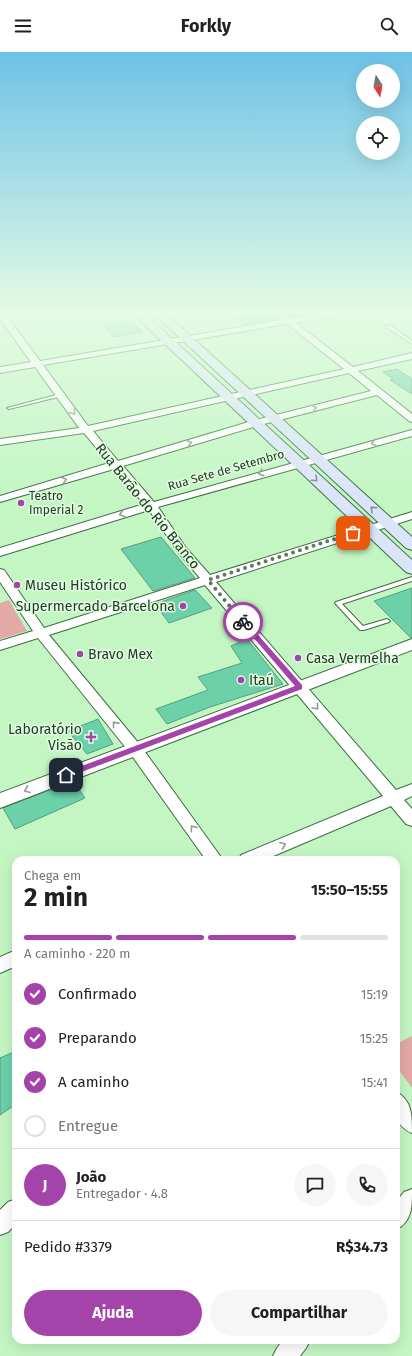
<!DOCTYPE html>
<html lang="pt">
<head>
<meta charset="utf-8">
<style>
	body { margin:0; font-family:"Fira Sans",sans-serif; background:#f6f6f6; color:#202124; height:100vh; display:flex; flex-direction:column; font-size:15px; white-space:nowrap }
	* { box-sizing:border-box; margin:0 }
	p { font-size:13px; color:#757577 }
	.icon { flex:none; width:22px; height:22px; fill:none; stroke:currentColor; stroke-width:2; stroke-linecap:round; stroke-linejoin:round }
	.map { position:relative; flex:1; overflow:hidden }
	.panel { position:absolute; left:12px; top:804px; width:388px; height:488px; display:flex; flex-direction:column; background:#fff; border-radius:12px; box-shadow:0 4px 16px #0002 }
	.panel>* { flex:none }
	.needle { width:26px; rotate:169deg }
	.buttons { position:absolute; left:356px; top:12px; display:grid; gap:8px }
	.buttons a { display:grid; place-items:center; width:44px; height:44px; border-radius:50%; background:#fff; box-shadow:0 4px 16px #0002; font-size:20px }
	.pin { position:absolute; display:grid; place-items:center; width:34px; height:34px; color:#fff; margin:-17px; border-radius:8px; box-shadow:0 2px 6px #0006 }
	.courier { position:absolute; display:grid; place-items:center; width:40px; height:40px; margin:-20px; border:3px solid #a443aa; border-radius:50%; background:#fff; color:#222; box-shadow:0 1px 5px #0007 }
	.headline em { font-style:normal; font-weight:700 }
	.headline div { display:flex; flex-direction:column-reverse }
	.headline { display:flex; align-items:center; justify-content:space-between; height:68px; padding:0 12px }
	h1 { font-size:26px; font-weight:700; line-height:30px }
	.bar { display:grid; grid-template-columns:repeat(4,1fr); gap:6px 4px; align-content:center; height:48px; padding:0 12px }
	.bar i { height:5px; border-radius:3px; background:#e0e0e0 }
	.bar .selected { background:#a443aa }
	.bar p { grid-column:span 4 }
	.line { display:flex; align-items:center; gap:10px; padding:0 12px; border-top:1px solid #e0e0e0 }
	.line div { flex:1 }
	.round { display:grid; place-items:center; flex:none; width:42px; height:42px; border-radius:21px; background:#f6f6f6 }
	ol { padding:0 12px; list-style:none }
	li { display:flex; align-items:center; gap:12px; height:44px }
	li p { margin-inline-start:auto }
	li .icon { padding:4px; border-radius:50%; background:#a443aa; color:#fff; stroke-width:4 }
	li:last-child { color:#757577 }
	li i { width:22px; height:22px; border:2px solid #e0e0e0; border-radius:50% }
	.action { display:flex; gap:8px; margin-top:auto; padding:8px 12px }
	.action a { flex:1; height:46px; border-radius:24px; background:#a443aa; color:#fff; font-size:16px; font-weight:700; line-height:46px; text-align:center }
	.action a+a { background:#f6f6f6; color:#202124 }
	header { display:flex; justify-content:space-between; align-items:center; height:52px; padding:0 12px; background:#fff; font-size:18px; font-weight:700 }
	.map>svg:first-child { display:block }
</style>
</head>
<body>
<header><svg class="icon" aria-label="menu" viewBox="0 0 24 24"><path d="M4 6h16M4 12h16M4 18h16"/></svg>Forkly<svg class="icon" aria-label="search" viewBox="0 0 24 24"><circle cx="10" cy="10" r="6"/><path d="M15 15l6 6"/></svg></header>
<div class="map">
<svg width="412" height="1304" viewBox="0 0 412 1304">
	<rect width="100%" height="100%" fill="#c4f6c4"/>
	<path fill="#e4a9a4" d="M9,548L27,579L0,587V551Z
		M412,984V1036L396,1014V992Z"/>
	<path fill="#6cd1a8" stroke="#569d80" d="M241,258H269L279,267L243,273L235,266L248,264Z
		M282,258H304V263L290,265Z
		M131,268L142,280L114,285L104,273Z
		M397,317L412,327V342L390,328L393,327L383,320Z
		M161,485L195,526L153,539L121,497Z
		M412,536V586H411L374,549Z
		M195,538L212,556L169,571L155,552Z
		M247,587L283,632L210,655L167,672L156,657L208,638L198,625L242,611L231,594Z
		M98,667L113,692L87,702L68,679Z
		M73,729L85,746L15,777L3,756Z
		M16,999V1052L0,1063V1006Z"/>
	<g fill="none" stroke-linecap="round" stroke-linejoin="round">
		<defs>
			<path id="service" d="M386,273H390L412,289V292L386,275Z
				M60,342H62V344L9,357L7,356Z
				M412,525V529L342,552L363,574L387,567L390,569L389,570L364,578H360L335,551L336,550Z"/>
			<path id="minor" d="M270,258H279L290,267L341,258H361L357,260L296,271L353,315L412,301V307L358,319L412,362V370L409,369L377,343L260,373L123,414L154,450L412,378V384L158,455L186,496L210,523L412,460V467L216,530L396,738L412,732V744L404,748L412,757V774L406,772L391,754L264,808H239L241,803L383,744L205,533L49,583L140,693L223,808H206L130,701L38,586L0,598V589L33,579L0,530V517L4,518L44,576L200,526L178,500L149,458L0,504V496L144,452L114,417L0,450V444L109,411L84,381L0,393V387L79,376L35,315L0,321V315L31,310L0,267V259H3L40,309L282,268ZM287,272L344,317L88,374L43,313ZM349,321L371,339L252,369L118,409L93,379Z
				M16,898V914L0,921V905Z
				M396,1040C412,1048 412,1063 412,1081C393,1073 396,1058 396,1040Z
				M412,1137C412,1156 412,1169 396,1178V1150L404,1140Z
				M16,1147V1172L8,1180L0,1183V1158L8,1150Z
				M283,1288H310L306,1296L300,1304H273L277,1296Z"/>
			<path id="tertiary" d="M412,587V598L0,756V741Z"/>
			<path id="secondary" d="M129,258H141L412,508V522L406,520Z
				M150,258H162L412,485V498L406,496Z"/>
		</defs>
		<use href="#service" stroke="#3e6c41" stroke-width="2"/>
		<use href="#minor" stroke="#3e6c41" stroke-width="2"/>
		<use href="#tertiary" stroke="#3e6c41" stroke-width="2"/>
		<use href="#secondary" stroke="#3e6c41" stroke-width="2"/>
		<use href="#service" fill="#fff" fill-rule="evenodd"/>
		<use href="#minor" fill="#fff" fill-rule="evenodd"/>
		<use href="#tertiary" fill="#fff" fill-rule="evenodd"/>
		<use href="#secondary" fill="#dbe5fa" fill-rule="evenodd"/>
	</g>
	<defs><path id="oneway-chevron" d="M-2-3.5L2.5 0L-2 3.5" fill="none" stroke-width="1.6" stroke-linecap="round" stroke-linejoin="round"/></defs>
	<g stroke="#929c92">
		<use href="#oneway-chevron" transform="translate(314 356) rotate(-14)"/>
		<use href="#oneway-chevron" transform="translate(73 360) rotate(53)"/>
		<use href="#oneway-chevron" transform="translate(189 391) rotate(-17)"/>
		<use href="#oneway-chevron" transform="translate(374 391) rotate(165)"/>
		<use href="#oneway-chevron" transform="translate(261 421) rotate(164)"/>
		<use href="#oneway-chevron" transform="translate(64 428) rotate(-16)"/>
		<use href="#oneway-chevron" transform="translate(122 462) rotate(163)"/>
		<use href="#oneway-chevron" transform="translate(316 655) rotate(50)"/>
		<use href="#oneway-chevron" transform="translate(115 672) rotate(-129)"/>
		<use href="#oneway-chevron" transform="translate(27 738) rotate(158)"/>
		<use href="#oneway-chevron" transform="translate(193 776) rotate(-126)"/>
		<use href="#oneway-chevron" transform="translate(283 793) rotate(-23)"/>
	</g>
	<g stroke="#808f90">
		<use href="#oneway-chevron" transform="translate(315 427) rotate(43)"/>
		<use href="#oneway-chevron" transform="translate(373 457) rotate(-138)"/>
	</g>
	<linearGradient id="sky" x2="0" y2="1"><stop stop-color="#6ec2e7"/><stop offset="0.59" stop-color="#e4fbe4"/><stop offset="1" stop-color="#e4fbe4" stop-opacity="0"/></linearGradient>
	<rect width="412" height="441" fill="url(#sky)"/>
	<path fill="#a443aa" d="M241,568H245L302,633V637L68,725H63V721L295,634L241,571Z"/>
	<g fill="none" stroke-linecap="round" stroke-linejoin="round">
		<path stroke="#5d7b5d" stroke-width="4" stroke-dasharray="0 7.2" d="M243,570L208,528L353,481"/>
	</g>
	<g fill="#a443aa" stroke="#dffedf" stroke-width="1.5">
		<circle cx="21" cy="451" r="4"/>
		<circle cx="17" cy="533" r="4"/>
		<circle cx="183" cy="554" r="4"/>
		<circle cx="80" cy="602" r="4"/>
		<circle cx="298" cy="606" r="4"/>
		<circle cx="241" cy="628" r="4"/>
		<path d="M89 679h4v4h4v4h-4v4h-4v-4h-4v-4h4z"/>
	</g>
	<g text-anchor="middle" stroke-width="3" stroke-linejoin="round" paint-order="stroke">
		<g font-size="12" fill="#253926" stroke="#dffedf">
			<text transform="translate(226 418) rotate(-16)" y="4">Rua Sete de Setembro</text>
		</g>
		<g font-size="12" fill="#253926" stroke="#dffedf" text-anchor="start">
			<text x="29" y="448">Teatro<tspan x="29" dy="14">Imperial 2</tspan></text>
		</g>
		<g font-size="14" fill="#253926" stroke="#dffedf">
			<text transform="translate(148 454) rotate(51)" y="5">Rua Barão do Rio Branco</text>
		</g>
		<g font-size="14" fill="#253926" stroke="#dffedf" text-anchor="start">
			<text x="25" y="538">Museu Histórico</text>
			<text x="175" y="559" text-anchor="end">Supermercado Barcelona</text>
			<text x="88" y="607">Bravo Mex</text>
			<text x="306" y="611">Casa Vermelha</text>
			<text x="249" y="633">Itaú</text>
			<text x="82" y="682" text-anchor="end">Laboratório<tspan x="82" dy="16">Visão</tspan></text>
		</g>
	</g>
</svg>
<div class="buttons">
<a><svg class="needle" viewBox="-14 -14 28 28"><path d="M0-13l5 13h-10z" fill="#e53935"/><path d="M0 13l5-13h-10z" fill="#757577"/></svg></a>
<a><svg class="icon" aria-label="locate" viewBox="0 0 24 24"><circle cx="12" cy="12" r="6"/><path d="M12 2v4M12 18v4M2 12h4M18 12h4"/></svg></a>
</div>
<div class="pin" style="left:353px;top:481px;background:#ea580c"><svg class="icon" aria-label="bag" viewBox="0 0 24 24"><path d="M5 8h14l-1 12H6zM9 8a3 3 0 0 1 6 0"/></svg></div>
<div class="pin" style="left:66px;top:723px;background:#1f2937"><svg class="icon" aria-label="home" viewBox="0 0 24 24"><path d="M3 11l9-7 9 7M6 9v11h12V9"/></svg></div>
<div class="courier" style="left:243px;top:570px"><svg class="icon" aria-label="bike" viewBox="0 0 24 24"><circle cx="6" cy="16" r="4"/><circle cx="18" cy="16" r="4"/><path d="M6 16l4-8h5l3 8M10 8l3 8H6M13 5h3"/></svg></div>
<section class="panel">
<div class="headline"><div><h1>2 min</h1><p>Chega em</p></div><em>15:50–15:55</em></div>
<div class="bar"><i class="selected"></i><i class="selected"></i><i class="selected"></i><i></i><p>A caminho · 220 m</p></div>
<ol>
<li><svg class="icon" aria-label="check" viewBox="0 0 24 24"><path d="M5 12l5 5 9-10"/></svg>Confirmado<p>15:19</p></li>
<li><svg class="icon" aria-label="check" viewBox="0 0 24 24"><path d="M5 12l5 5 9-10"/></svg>Preparando<p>15:25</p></li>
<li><svg class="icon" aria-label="check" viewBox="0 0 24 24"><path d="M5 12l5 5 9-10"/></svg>A caminho<p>15:41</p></li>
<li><i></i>Entregue</li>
</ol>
<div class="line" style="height:72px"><b class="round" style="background:#a443aa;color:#fff">J</b><div><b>João</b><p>Entregador · 4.8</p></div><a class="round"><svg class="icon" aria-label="chat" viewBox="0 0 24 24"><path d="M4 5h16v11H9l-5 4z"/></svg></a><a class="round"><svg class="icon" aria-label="phone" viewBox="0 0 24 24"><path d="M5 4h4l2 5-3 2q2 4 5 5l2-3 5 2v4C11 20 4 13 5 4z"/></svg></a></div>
<div class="line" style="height:52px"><div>Pedido #3379</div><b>R$34.73</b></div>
<div class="action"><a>Ajuda</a><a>Compartilhar</a></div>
</section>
</div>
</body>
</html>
